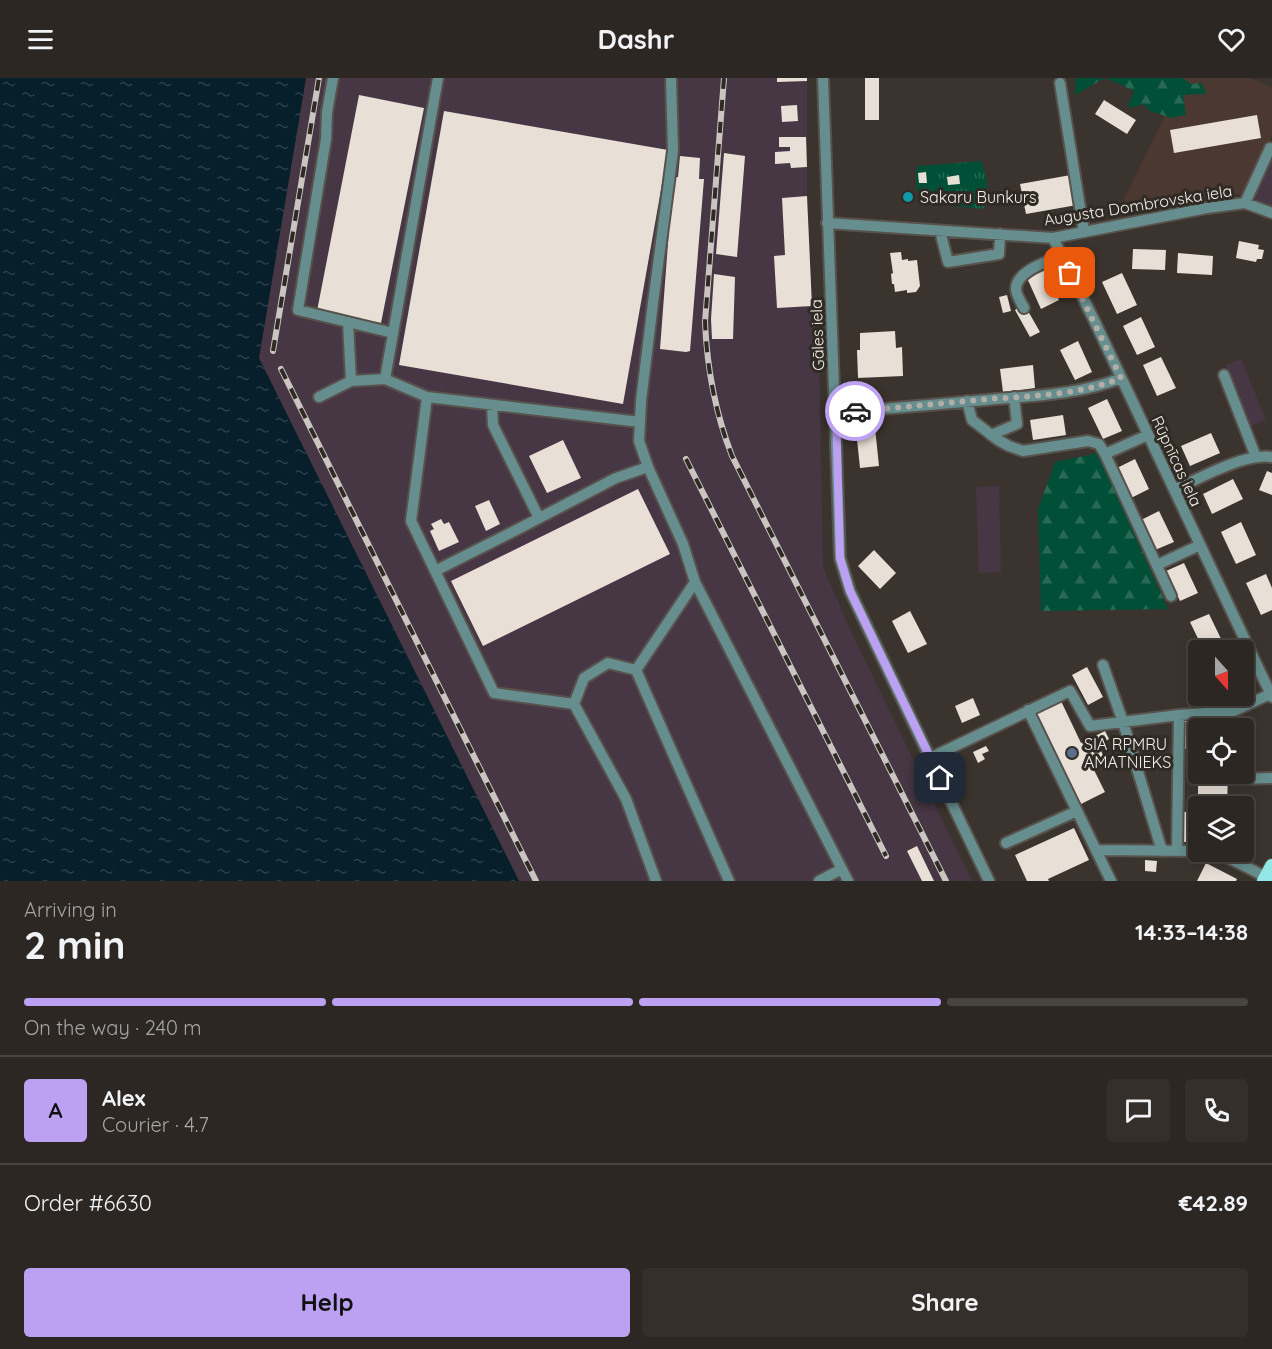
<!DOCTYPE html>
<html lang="en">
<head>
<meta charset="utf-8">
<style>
	body { margin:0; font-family:Quicksand,sans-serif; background:#342f2a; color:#f1f3f6; height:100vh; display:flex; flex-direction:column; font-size:22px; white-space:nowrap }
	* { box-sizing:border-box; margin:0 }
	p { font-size:20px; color:#a6a5a5 }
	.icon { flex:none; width:33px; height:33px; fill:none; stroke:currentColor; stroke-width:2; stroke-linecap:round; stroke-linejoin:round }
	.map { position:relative; height:803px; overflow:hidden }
	.details { display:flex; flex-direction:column; background:#2c2722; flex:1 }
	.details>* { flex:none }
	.needle { width:39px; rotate:159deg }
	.fabs { position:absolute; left:1188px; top:562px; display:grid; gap:12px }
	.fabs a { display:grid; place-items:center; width:66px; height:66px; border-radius:6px; background:#2c2722; box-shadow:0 3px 15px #0003,0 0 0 2px #484440; font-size:30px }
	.pin { position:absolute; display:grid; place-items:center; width:51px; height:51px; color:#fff; margin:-26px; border-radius:12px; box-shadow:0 3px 9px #0006 }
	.courier { position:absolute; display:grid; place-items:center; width:60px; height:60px; margin:-30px; border:4px solid #bca0f2; border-radius:50%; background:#fff; color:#222; box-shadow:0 2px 8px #0007 }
	.headline em { font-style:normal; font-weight:800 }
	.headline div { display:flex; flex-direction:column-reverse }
	.headline { display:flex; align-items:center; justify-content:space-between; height:102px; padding:0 24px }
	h1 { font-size:39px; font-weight:800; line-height:45px }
	.bar { display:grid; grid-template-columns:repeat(4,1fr); gap:9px 6px; align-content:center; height:72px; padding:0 24px }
	.bar i { height:8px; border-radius:4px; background:#484440 }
	.bar .on { background:#bca0f2 }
	.bar p { grid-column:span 4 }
	.line { display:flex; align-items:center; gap:15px; padding:0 24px; border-top:2px solid #484440 }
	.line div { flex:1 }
	.round { display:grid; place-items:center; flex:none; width:63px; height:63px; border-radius:6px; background:#342f2a }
	.primary-button { display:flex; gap:12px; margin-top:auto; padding:12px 24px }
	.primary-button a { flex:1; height:69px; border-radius:6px; background:#bca0f2; color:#111; font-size:24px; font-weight:800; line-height:69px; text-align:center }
	.primary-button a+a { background:#342f2a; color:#f1f3f6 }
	header { display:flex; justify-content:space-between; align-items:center; height:78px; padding:0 24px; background:#2c2722; font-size:27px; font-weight:800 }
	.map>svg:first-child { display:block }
</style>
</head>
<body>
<header><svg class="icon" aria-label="menu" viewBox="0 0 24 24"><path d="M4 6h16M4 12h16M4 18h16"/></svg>Dashr<svg class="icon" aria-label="heart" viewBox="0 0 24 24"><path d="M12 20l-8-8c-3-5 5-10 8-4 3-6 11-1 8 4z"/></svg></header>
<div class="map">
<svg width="1272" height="803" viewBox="0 0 1272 803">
	<defs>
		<pattern id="grass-tufts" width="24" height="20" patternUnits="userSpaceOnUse" patternTransform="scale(1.5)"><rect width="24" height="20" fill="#024f37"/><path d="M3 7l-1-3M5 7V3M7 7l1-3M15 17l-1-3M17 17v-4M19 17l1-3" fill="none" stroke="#276954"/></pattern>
		<pattern id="forest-firs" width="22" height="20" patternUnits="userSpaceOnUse" patternTransform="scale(1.5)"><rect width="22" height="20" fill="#024f37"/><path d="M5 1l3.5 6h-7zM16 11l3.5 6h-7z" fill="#276954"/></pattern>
		<pattern id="water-ripples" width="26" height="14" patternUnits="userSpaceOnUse" patternTransform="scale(1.5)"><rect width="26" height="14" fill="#071e2b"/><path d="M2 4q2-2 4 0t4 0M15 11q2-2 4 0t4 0" fill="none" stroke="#2c3f4a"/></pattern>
	</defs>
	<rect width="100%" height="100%" fill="#3b342e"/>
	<path fill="#473744" d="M306,0H807V118L812,228L818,230L823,489L848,547L972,803H519L259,280Z
		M1272,66V129L1249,119Z
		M1241,281L1266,342L1251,348L1226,287Z
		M999,408L1001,494L979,495L976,409Z"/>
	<path fill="#4b3831" d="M1184,0H1250L1272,9V57L1248,114L1126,137L1118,133Z"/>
	<path fill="url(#grass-tufts)" d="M981,83C987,93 990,120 984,131L923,125C915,112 915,103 917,88Z"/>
	<path fill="url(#forest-firs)" d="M1076,0H1105L1075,17Z
		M1106,0H1182L1191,6L1202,5L1206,16L1183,17L1186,37L1171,40L1150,33L1143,26L1131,30L1128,27L1134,13Z
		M1098,375L1168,531L1041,533L1038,431L1055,384Z"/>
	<path fill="url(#water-ripples)" d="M0,0H306L259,280L519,803H0Z"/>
	<path fill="#e8dfd7" d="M777,0H807V3L777,4Z
		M865,0H879V42H865Z
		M359,17L424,30L381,245L317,233Z
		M1104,22L1136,42L1127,56L1095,36Z
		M797,27L798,43L782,44L781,28Z
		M444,33L668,72L623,326L399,287Z
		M1257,37L1261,60L1174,75L1170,52Z
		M779,59H806L807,89L791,90L790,85L775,86V74L790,73V69H779Z
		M724,75L745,78L737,179L716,176Z
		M680,78L700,80L699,101H704L690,273L686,274L660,271L673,99H678Z
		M926,94L927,105H919L918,95Z
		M959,97L960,106L948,107L947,99Z
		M1071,97L1077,127L1026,136L1020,106Z
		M807,118L812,228L777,230L774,178L785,177L782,120Z
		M1239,163L1259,167L1258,171L1264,172L1262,181H1257L1256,184L1236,180Z
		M1133,171L1166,172L1165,192L1132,191Z
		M901,174L902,182L908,181V183L917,182L920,208L916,214L907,215V212L895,214L894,206H892L891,196L893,195L890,175Z
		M1178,175L1213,178L1212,197L1177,195Z
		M1045,192L1059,222L1041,231L1027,200Z
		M1122,195L1137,227L1117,236L1102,204Z
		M714,196L735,199L733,261H712L711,241Z
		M1007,217L1011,233L1003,235L999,219Z
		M1019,229L1023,236L1028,233L1040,254L1030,259L1015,232Z
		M1141,239L1155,269L1137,277L1123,248Z
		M895,253L896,270L902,269L903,298L858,300L857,272H860V255Z
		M1078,263L1092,294L1075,302L1060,272Z
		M1161,279L1176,310L1157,318L1143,287Z
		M1033,287L1035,310L1003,314L1000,291Z
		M1107,321L1122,353L1103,361L1088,330Z
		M1063,337L1066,357L1033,362L1030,342Z
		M875,350L879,388L860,390L856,352Z
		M1211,355L1220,375L1190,388L1181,368Z
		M563,362L581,400L547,415L529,378Z
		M1135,381L1149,411L1131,420L1117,390Z
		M1267,393L1272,395V417L1259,412Z
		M1233,401L1243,421L1212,436L1203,416Z
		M638,411L670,476L483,568L451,503Z
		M489,422L500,446L486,453L475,428Z
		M1159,433L1174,464L1155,472L1141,442Z
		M441,441L444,446L449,444L459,464L439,473L430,453L434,451L431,446Z
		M1241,444L1256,477L1236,486L1221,454Z
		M874,472L896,495L880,511L858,488Z
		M1184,485L1198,515L1180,523L1166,493Z
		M1266,496L1272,510V532L1261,537L1246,505Z
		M910,533L927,566L908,575L892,543Z
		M1209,536L1224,567L1211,573H1204L1190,544Z
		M1087,589L1103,619L1088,627L1072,597Z
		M1244,610L1247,618L1229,625L1226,618H1244Z
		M973,620L980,637L962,645L955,628Z
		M1061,623L1081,665L1105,653L1109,661L1098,667L1105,681L1092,688L1105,714L1081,726L1036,635Z
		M1184,643H1228V651H1198V671H1184Z
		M986,668L989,673L982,676L985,681L978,685L973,674Z
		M1198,696H1228L1227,729H1201V726H1198Z
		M1183,734H1198V764H1183Z
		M1074,750L1089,782L1048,801L1049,803H1027L1015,777Z
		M917,768L934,803H922L907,773Z
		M1145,782L1157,783L1156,794L1145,793Z
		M1206,785L1237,801L1236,803H1197Z"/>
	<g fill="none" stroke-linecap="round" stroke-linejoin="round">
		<defs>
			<path id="minor" d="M333,0L327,34L326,61L298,232L393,255
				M438,0L385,301L427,319L411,443L494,615L574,626
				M671,0L673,73L653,225L641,323L639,363L648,389L683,466L695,504L848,803
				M823,0L840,480L850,513L989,803
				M1060,5L1084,154
				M1245,125L1270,70
				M827,145L1053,160L1207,130L1245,125L1272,135
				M940,153L948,184L999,176L1000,156
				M1053,160L1093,240L1272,619
				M1024,230C1021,224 1016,217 1016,211C1016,193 1048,183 1062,178
				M348,244L351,303
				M1224,297L1256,379
				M319,319L351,303L385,301
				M427,319L640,344
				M967,323L972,342L998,362L1009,368L1023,373L1088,363L1099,366L1105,376L1171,518
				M492,327L493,347L539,440
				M836,335C886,331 936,326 986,322C1029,318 1080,317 1121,300
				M991,357L1017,346L1014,319
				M1105,376L1148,357
				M1174,412C1200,400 1244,375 1272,379
				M1157,487L1200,467
				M435,493L522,449L616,400L648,389
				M1234,573L1247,566
				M1197,575L1198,578
				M1103,587L1123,644L1162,773
				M636,592L695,504
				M1217,618L1225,634
				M1028,632L1111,803
				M930,680L1070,613L1090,648L1179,637L1234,633L1270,616
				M1239,701L1272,700
				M1006,765L1077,733
				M1096,772L1198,773
				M1177,773L1179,637
				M1217,774L1266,799
				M656,803L626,721L574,626L584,600L608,585L636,592L729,803
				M819,803L842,791"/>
			<path id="major" d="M1264,803L1272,788"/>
		</defs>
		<use href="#minor" stroke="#58524c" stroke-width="14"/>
		<use href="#major" stroke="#58524c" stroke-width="16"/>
		<use href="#minor" stroke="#678e8e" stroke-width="10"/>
		<use href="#major" stroke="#94e7e7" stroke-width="14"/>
		<defs>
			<path id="rail" d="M724,0L705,244C707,291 715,334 732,378L946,803
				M273,273L319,0
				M281,291L536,803
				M686,381L886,778"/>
		</defs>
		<use href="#rail" stroke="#cbc5c1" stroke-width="6"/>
		<use href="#rail" stroke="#302a24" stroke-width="4" stroke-dasharray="11" stroke-linecap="butt"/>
	</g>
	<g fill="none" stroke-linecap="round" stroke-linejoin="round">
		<path stroke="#b3ada8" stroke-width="6" stroke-dasharray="0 10.8" d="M855,333C900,330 944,325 989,321C1032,318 1080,317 1121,300L1070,195"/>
		<path stroke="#bca0f2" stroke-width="8" d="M855,333L836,334L840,480L850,513L940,700"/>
	</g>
	<circle fill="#0f9aa8" stroke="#302a24" stroke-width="2" cx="908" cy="119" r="6"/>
	<circle fill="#5c6f8a" stroke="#302a24" stroke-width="2" cx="1072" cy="675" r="6"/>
	<g text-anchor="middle" stroke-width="6" stroke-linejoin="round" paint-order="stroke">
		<g font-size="16" fill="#f3eeea" stroke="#302a24" text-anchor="start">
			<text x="920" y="125">Sakaru Bunkurs</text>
			<text x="1084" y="672">SIA RPMRU<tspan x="1084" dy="18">AMATNIEKS</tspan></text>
		</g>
		<g font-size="16" fill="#f3eeea" stroke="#302a24">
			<text transform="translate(1138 127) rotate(-9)" y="6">Augusta Dombrovska iela</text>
			<text transform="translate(817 257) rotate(-92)" y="6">Gāles iela</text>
			<text transform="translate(1177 383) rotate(65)" y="6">Rūpnīcas iela</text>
		</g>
	</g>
</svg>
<div class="fabs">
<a><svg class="needle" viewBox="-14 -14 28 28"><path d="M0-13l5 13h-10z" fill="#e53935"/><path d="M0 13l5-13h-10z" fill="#a6a5a5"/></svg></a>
<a><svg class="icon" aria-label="locate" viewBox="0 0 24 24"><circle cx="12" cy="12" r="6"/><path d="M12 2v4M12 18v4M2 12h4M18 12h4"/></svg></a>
<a><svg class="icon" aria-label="layers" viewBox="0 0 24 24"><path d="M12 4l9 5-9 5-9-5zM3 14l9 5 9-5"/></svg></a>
</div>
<div class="pin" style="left:1070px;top:195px;background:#ea580c"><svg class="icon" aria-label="bag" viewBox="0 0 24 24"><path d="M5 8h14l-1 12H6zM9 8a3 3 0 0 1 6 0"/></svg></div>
<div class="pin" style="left:940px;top:700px;background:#1f2937"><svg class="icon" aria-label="home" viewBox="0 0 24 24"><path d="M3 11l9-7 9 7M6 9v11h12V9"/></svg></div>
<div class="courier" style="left:855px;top:333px"><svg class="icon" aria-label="car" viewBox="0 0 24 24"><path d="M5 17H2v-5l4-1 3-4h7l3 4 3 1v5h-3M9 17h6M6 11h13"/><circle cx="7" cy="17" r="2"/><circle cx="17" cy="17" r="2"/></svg></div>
</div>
<section class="details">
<div class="headline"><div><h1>2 min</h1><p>Arriving in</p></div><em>14:33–14:38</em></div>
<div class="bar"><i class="on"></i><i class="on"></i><i class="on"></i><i></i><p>On the way · 240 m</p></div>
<div class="line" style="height:108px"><b class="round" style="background:#bca0f2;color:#111">A</b><div><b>Alex</b><p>Courier · 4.7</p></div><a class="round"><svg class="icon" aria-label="chat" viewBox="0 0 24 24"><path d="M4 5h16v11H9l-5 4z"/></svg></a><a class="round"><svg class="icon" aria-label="phone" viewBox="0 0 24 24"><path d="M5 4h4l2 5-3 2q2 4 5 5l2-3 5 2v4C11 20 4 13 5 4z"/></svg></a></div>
<div class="line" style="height:78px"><div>Order #6630</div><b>€42.89</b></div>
<div class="primary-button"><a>Help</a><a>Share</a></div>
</section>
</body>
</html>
